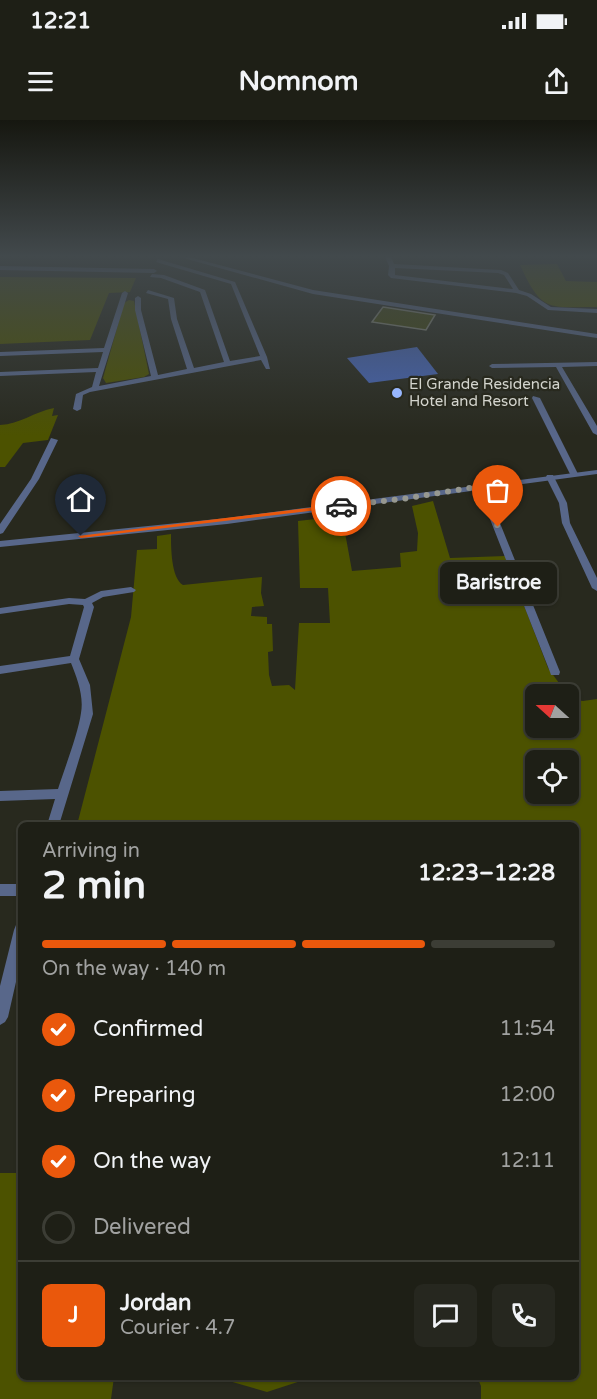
<!DOCTYPE html>
<html lang="en">
<head>
<meta charset="utf-8">
<style>
	body { margin:0; font-family:"Varela Round",sans-serif; background:#26271f; color:#f1f3f6; height:100vh; display:flex; flex-direction:column; font-size:22px; white-space:nowrap }
	* { box-sizing:border-box; margin:0 }
	p { font-size:20px; color:#a1a2a1 }
	.icon { flex:none; width:33px; height:33px; fill:none; stroke:currentColor; stroke-width:2; stroke-linecap:round; stroke-linejoin:round }
	.map { position:relative; flex:1; overflow:hidden }
	.side { position:absolute; left:18px; top:702px; width:561px; height:558px; display:flex; flex-direction:column; background:#1e1f16; border-radius:9px; box-shadow:0 2px 4px #0004,0 0 0 2px #3c3d35 }
	.side>* { flex:none }
	.needle { width:39px; rotate:291deg }
	.controls { position:absolute; left:525px; top:564px; display:grid; gap:12px }
	.controls a { display:grid; place-items:center; width:54px; height:54px; border-radius:9px; background:#1e1f16; box-shadow:0 2px 4px #0004,0 0 0 2px #3c3d35; font-size:30px }
	.pin { position:absolute; display:grid; place-items:center; width:51px; height:51px; color:#fff; margin:-62px -26px; border-radius:50% 50% 50% 0; rotate:-45deg; box-shadow:0 0 6px #0007 }
	.pin .icon { rotate:45deg }
	.courier { position:absolute; display:grid; place-items:center; width:60px; height:60px; margin:-30px; border:4px solid #ea580c; border-radius:50%; background:#fff; color:#222; box-shadow:0 2px 8px #0007 }
	.bubble { position:absolute; height:42px; border-radius:9px; background:#1e1f16; box-shadow:0 2px 4px #0004,0 0 0 2px #3c3d35; font-size:20px; font-weight:700; line-height:42px; text-align:center }
	.overview em { font-style:normal; font-weight:700 }
	.overview div { display:flex; flex-direction:column-reverse }
	.overview { display:flex; align-items:center; justify-content:space-between; height:102px; padding:0 24px }
	h1 { font-size:39px; font-weight:700; line-height:45px }
	.bar { display:grid; grid-template-columns:repeat(4,1fr); gap:9px 6px; align-content:center; height:72px; padding:0 24px }
	.bar i { height:8px; border-radius:4px; background:#3c3d35 }
	.bar .selected { background:#ea580c }
	.bar p { grid-column:span 4 }
	.line { display:flex; align-items:center; gap:15px; padding:0 24px; border-top:2px solid #3c3d35 }
	.line div { flex:1 }
	.round { display:grid; place-items:center; flex:none; width:63px; height:63px; border-radius:9px; background:#26271f }
	ol { padding:0 24px; list-style:none }
	li { display:flex; align-items:center; gap:18px; height:66px }
	li p { margin-inline-start:auto }
	li .icon { padding:6px; border-radius:50%; background:#ea580c; color:#fff; stroke-width:4 }
	li:last-child { color:#a1a2a1 }
	li i { width:33px; height:33px; border:3px solid #3c3d35; border-radius:50% }
	.status { display:flex; justify-content:space-between; align-items:center; height:42px; padding:0 30px; background:#1e1f16; direction:ltr }
	.status svg { height:16px; fill:currentColor }
	header { display:flex; justify-content:space-between; align-items:center; height:78px; padding:0 24px; background:#1e1f16; font-size:27px; font-weight:700 }
	.map>svg:first-child { display:block }
</style>
</head>
<body>
<div class="status"><b>12:21</b><svg viewBox="0 0 49 12"><path d="M0 12V9h3v3zM5 12V6h3v6zM10 12V3h3v9zM15 12V0h3v12zM26 1h20v11H26zM47 4h2v5h-2z"/></svg></div>
<header><svg class="icon" aria-label="menu" viewBox="0 0 24 24"><path d="M4 6h16M4 12h16M4 18h16"/></svg>Nomnom<svg class="icon" aria-label="share" viewBox="0 0 24 24"><path d="M12 15V3M7 8l5-5 5 5M5 13v7h14v-7"/></svg></header>
<div class="map">
<svg width="597" height="1279" viewBox="0 0 597 1279">
	<rect width="100%" height="100%" fill="#28291e"/>
	<path fill="#4c5200" fill-rule="evenodd" d="M557,144L566,161L597,162V187C548,187 542,193 520,145Z
		M0,157L136,158L130,172L109,173L90,220L0,224Z
		M129,180L134,181L149,254L144,257L106,263L103,258L124,183Z
		M54,288L52,296L58,295L48,320L23,323L5,347H0V305C20,304 34,292 54,288Z
		M433,381L450,438L505,436L548,548L567,574H536V608H568L569,579L583,581L597,579V1279H481V1266L477,1257H576V705H77L131,497L137,430L157,429V416L171,414C171,427 171,458 183,465L262,457L261,473L264,486L252,487L251,496L267,497V504H272L273,531L268,532L269,555L272,566L289,565L295,570L299,503H330L328,468H300L298,401L342,396L352,451L401,447L400,433L417,431L418,413L412,386ZM536,640H568V674H536Z
		M0,1053H21V1257H114L111,1279H0Z
		M215,1257H313L267,1272Z"/>
	<path fill="#4765b4" d="M417,227L438,254L369,263L347,238Z"/>
	<path fill="#40450b" stroke="#828477" stroke-width="1.5" d="M383,187L435,195L426,210L372,202Z"/>
	<g fill="none" stroke-linecap="round" stroke-linejoin="round">
		<path fill="#58678a" fill-rule="evenodd" d="M180,137H189L313,170L597,214V218L313,174Z
			M385,137H391L394,144L501,150L508,153L519,170L531,174L551,187L597,189V193L548,190L527,176L516,173L391,158L388,155L389,146ZM395,148L498,153L504,155L513,169L395,155Z
			M158,139L235,162L267,237L270,249H266L261,240L90,272L83,275L81,289L77,291L73,289L76,274L92,267L96,252L0,256V252L98,248L103,232L0,236V232L104,228L122,173L125,171L128,173L99,266L151,256L135,190V178L138,176L141,178V190L158,255L187,249L171,199L168,179L146,173L148,170L174,178L177,199L194,248L224,242L200,172L161,158L150,157L152,154L164,155L205,170L230,241L260,236L231,164L156,142Z
			M0,146L154,149L157,151L154,153L0,150Z
			M597,242V246L562,247L597,306V315L593,313L556,247L492,248L489,246L492,244Z
			M533,276L540,278L578,354L577,356L570,354L532,278Z
			M51,318L58,320L39,359L3,413L0,414V404L31,359Z
			M547,355H553L567,383L570,403L597,458V471L592,468L562,403L559,383L546,357Z
			M478,364L485,366L560,552L559,555H551L550,552L477,366Z
			M131,467L136,470L134,472L103,477L92,483L94,487L79,539L90,565L93,594L59,705H47L55,679L0,681V671L58,669C65,647 78,614 81,593C84,576 77,558 71,543L0,554V546L70,536L84,487L83,485L69,484L0,494V488L69,478L85,479L101,471Z
			M0,764H21V776H0Z
			M21,803V840L8,897L5,902L0,905V866L14,810L16,805Z"/>
		<path fill="#58678a" fill-rule="evenodd" d="M597,350V354L227,404L0,427V421L227,398Z"/>
	</g>
	<linearGradient id="sky" x2="0" y2="1"><stop stop-color="#161710"/><stop offset="0.43" stop-color="#42494c"/><stop offset="1" stop-color="#42494c" stop-opacity="0"/></linearGradient>
	<rect width="597" height="316" fill="url(#sky)"/>
	<path fill="#ea580c" d="M341,384L343,387L81,418L78,416Z"/>
	<g fill="none" stroke-linecap="round" stroke-linejoin="round">
		<path stroke="#979890" stroke-width="6" stroke-dasharray="0 10.8" d="M341,386L409,378L481,366L498,407"/>
	</g>
	<circle fill="#97b6fd" stroke="#28291e" stroke-width="2" cx="397" cy="273" r="6"/>
	<g text-anchor="middle" stroke-width="4.5" stroke-linejoin="round" paint-order="stroke">
		<g font-size="15" fill="#d3d4cd" stroke="#28291e" text-anchor="start">
			<text x="409" y="269">El Grande Residencia<tspan x="409" dy="17">Hotel and Resort</tspan></text>
		</g>
	</g>
</svg>
<div class="controls">
<a><svg class="needle" viewBox="-14 -14 28 28"><path d="M0-13l5 13h-10z" fill="#e53935"/><path d="M0 13l5-13h-10z" fill="#a1a2a1"/></svg></a>
<a><svg class="icon" aria-label="locate" viewBox="0 0 24 24"><circle cx="12" cy="12" r="6"/><path d="M12 2v4M12 18v4M2 12h4M18 12h4"/></svg></a>
</div>
<div class="pin" style="left:498px;top:407px;background:#ea580c"><svg class="icon" aria-label="bag" viewBox="0 0 24 24"><path d="M5 8h14l-1 12H6zM9 8a3 3 0 0 1 6 0"/></svg></div>
<div class="pin" style="left:81px;top:416px;background:#1f2937"><svg class="icon" aria-label="home" viewBox="0 0 24 24"><path d="M3 11l9-7 9 7M6 9v11h12V9"/></svg></div>
<div class="courier" style="left:341px;top:386px"><svg class="icon" aria-label="car" viewBox="0 0 24 24"><path d="M5 17H2v-5l4-1 3-4h7l3 4 3 1v5h-3M9 17h6M6 11h13"/><circle cx="7" cy="17" r="2"/><circle cx="17" cy="17" r="2"/></svg></div>
<div class="bubble" style="left:440px;top:442px;width:117px">Baristroe</div>
<section class="side">
<div class="overview"><div><h1>2 min</h1><p>Arriving in</p></div><em>12:23–12:28</em></div>
<div class="bar"><i class="selected"></i><i class="selected"></i><i class="selected"></i><i></i><p>On the way · 140 m</p></div>
<ol>
<li><svg class="icon" aria-label="check" viewBox="0 0 24 24"><path d="M5 12l5 5 9-10"/></svg>Confirmed<p>11:54</p></li>
<li><svg class="icon" aria-label="check" viewBox="0 0 24 24"><path d="M5 12l5 5 9-10"/></svg>Preparing<p>12:00</p></li>
<li><svg class="icon" aria-label="check" viewBox="0 0 24 24"><path d="M5 12l5 5 9-10"/></svg>On the way<p>12:11</p></li>
<li><i></i>Delivered</li>
</ol>
<div class="line" style="height:108px"><b class="round" style="background:#ea580c;color:#fff">J</b><div><b>Jordan</b><p>Courier · 4.7</p></div><a class="round"><svg class="icon" aria-label="chat" viewBox="0 0 24 24"><path d="M4 5h16v11H9l-5 4z"/></svg></a><a class="round"><svg class="icon" aria-label="phone" viewBox="0 0 24 24"><path d="M5 4h4l2 5-3 2q2 4 5 5l2-3 5 2v4C11 20 4 13 5 4z"/></svg></a></div>
</section>
</div>
</body>
</html>
